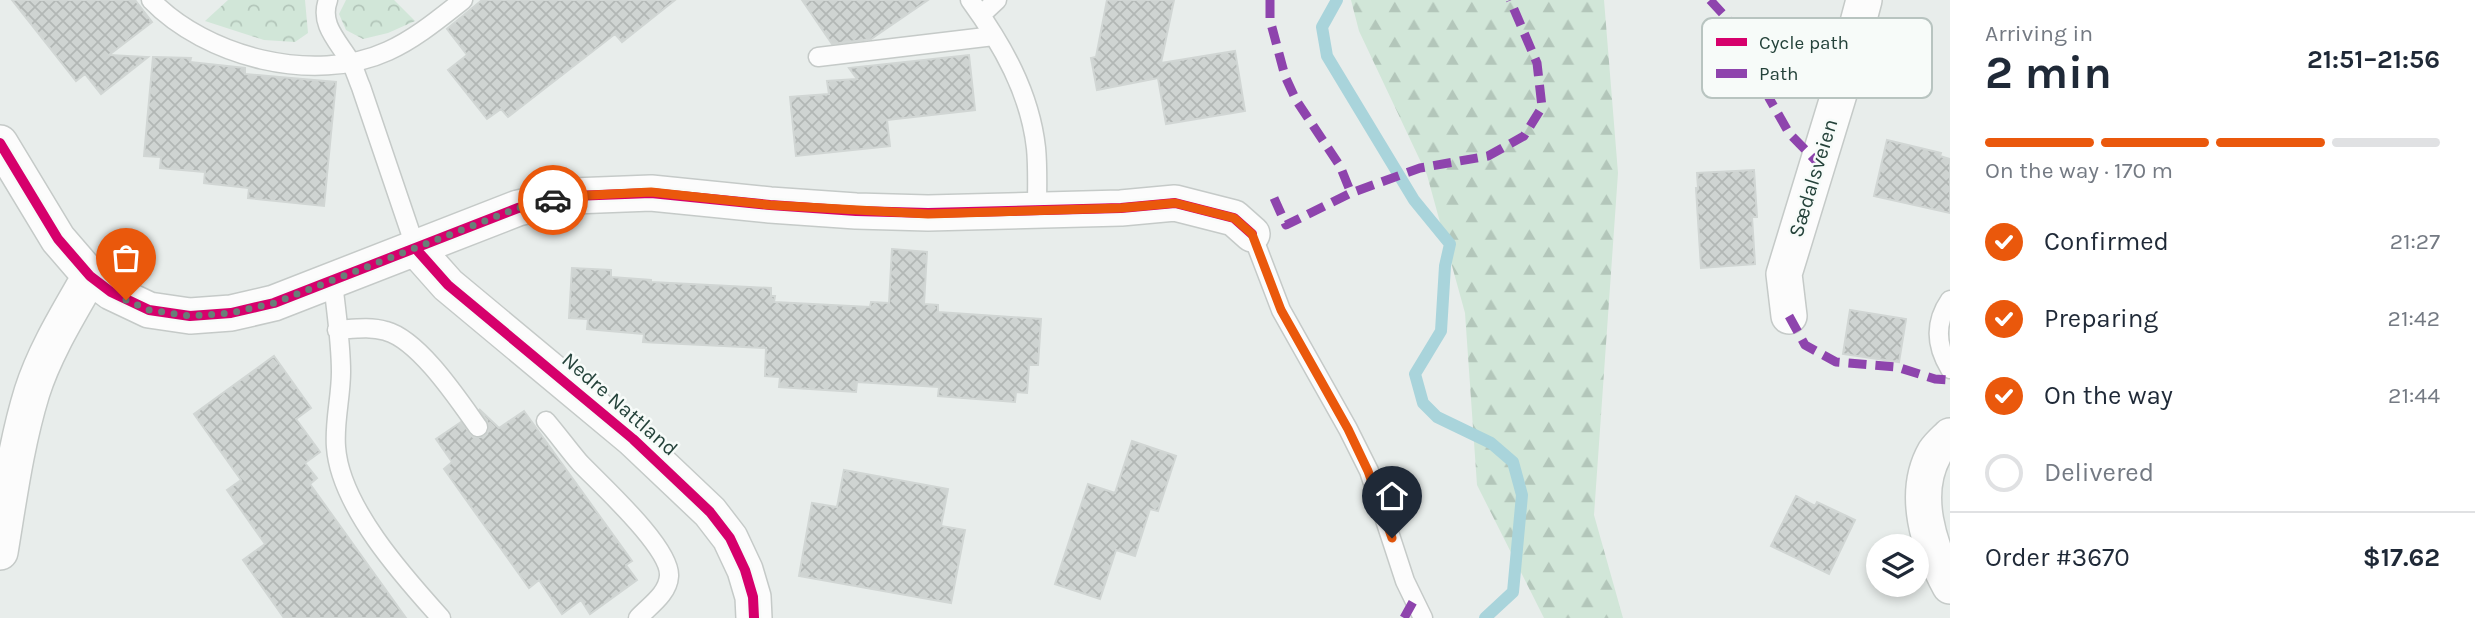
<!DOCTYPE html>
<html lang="en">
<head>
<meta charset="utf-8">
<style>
	body { margin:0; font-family:Karla,sans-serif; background:#f6f6f7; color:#1f2937; height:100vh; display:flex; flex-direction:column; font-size:26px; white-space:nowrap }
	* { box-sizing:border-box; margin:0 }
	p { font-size:23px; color:#747a83 }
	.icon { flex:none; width:38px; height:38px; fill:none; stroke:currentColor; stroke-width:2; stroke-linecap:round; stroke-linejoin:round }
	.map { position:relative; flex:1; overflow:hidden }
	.panel { display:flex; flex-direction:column; background:#fff; width:525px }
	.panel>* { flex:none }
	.buttons { position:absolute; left:1866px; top:534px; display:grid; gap:14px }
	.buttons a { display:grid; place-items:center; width:63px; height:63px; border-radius:50%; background:#fff; box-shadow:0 4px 10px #0003; font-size:35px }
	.pin { position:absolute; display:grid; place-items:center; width:60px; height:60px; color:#fff; margin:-72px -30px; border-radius:50% 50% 50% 0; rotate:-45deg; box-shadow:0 0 7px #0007 }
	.pin .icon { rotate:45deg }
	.courier { position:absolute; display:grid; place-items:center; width:70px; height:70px; margin:-35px; border:5px solid #ea580c; border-radius:50%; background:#fff; color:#222; box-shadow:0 2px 9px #0007 }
	.summary em { font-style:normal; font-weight:700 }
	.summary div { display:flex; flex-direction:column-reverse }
	.summary { display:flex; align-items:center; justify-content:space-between; height:119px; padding:0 35px }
	h1 { font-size:46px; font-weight:700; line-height:52px }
	.bar { display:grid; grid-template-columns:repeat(4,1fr); gap:10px 7px; align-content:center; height:84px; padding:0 35px }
	.bar i { height:9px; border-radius:5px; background:#e0e1e3 }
	.bar .current { background:#ea580c }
	.bar p { grid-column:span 4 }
	.line { display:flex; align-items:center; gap:18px; padding:0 35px; border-top:2px solid #e0e1e3 }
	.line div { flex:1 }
	ol { padding:0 35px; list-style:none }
	li { display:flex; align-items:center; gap:21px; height:77px }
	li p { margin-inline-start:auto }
	li .icon { padding:7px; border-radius:50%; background:#ea580c; color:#fff; stroke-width:4 }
	li:last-child { color:#747a83 }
	li i { width:38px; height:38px; border:4px solid #e0e1e3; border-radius:50% }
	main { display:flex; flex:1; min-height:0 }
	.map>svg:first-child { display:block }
</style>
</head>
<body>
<main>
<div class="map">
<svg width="1950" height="618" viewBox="0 0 1950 618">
	<defs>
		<pattern id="forest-firs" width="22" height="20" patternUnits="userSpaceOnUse" patternTransform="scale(1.75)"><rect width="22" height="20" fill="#d1e6d8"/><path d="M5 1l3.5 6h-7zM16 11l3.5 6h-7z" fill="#b3c6ba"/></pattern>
		<pattern id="park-crowns" width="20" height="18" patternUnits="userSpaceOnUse" patternTransform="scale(1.75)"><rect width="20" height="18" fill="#d1e6d8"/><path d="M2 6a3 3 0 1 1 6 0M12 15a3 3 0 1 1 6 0" fill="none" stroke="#b3c6ba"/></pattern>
		<pattern id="building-cross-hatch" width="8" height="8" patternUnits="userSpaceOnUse" patternTransform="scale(1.75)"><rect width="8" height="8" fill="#cfd4d2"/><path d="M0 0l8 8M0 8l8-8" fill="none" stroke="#b2b7b5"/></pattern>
	</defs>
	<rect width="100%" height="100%" fill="#e8edeb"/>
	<path fill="url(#forest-firs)" d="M1351,0H1604L1618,173L1594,515L1623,618H1544L1477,485L1465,313L1427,175L1359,31Z"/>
	<path fill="url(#park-crowns)" d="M228,0H305L308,33L295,42L264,40L205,21Z
		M346,0H394L415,21L388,33L363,39L346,30L339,14Z"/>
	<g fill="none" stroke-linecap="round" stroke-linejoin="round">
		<path stroke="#a9d4db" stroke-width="12" d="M1337,0L1322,27L1327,56L1414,200L1450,244L1445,266L1441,331L1415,374L1423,403L1437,417L1491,443L1513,462L1522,495L1513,592L1485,618"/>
	</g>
	<path fill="url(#building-cross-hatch)" stroke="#d1d6d4" stroke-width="2" d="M12,0H135L152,22L109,55L148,57L101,94L85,74L76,81Z
		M482,0H675L622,42L615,34L508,117L501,109L487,119L448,70L467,55L447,29Z
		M802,0H928L871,39L832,44Z
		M1107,0H1174L1161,63L1235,51L1245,111L1166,124L1158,78L1097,90L1091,58L1096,57Z
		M969,55L975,110L887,120L890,146L796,156L790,97L829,94L827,81L857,79L849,68Z
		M153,57L191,58L190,62L245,68V74L336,82L324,206L248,198L249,188L204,183L205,172L160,168L161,157L144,156Z
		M1887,140L1941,153L1940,156L1950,159V213L1874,196Z
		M1754,170L1757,217H1752L1755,264L1701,268L1696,188H1698L1697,173Z
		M892,249L927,252L924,304L938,305V312L1041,319L1038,365H1029L1027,393L1016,392L1015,402L938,396L939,387L857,382L856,392L779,387L780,377L765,376L766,348L643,342L644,334L587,329L588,319L569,318L572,268L611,270V277L651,280V282L771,288V296H775L774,302L870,307L871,302L889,303Z
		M1850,310L1906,319L1899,362L1843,354Z
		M274,356L311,408L296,419L320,452L305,463L317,478L310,484L406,618H284L243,560L265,544L227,490L241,480L194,414Z
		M479,409L499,428L524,411L632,561L626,565L637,580L590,614L581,600L562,614L539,580L529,588L444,469L452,462L436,439L461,422L473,437H484L488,432L489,425Z
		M1132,441L1176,456L1158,511L1150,509L1135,556L1116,550L1100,599L1055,584L1088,484L1115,493Z
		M844,470L948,489L941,526L965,530L951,603L799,576L812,503L837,507Z
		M1796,496L1815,506L1817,502L1855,520L1829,574L1771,546Z"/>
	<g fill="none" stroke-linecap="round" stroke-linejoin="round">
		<defs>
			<path id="lane" d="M151,0C206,57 314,85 388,51C415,39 440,18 463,0
				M328,0C319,24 338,41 350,61C355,69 357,78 361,87L416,249
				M970,0C1002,44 1030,93 1036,148C1038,168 1037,189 1037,209
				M981,15L997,0
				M818,57L994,36
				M1252,234L1281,310L1348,429L1369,471L1405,581L1423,618
				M333,282C336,311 341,342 341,372C341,397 334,422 336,447C340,506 403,576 441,618
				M1950,300C1934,323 1936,346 1950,369
				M337,330C353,329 370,326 386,331C419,340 458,399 478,427
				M546,421C558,435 568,449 580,463C601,485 671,548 669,576C668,594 649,606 638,618"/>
			<path id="street" d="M0,143L58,239L90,276L111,292L149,310L190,316L231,313L274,303L518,208L573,196L651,193L770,205L856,211L928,213L1121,208L1175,203L1234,218L1252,234
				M416,249L448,285L633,439L710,512L730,538L745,570L753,597L754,618
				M1789,316L1784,274L1839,94L1864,0
				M1950,436C1945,441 1939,446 1935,452C1911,494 1929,547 1950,586
				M0,552C9,498 16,444 32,392C45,351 69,313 90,276"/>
		</defs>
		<use href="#lane" stroke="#c5cac8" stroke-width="21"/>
		<use href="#street" stroke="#c5cac8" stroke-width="38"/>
		<use href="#lane" stroke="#fcfcfc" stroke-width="18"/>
		<use href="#street" stroke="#fcfcfc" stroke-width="35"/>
		<path stroke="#8e44ad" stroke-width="9" stroke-dasharray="18 9" stroke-linecap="butt" d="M1270,0V20L1285,76L1296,100L1340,166L1351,193
			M1710,0L1749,42L1769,98L1789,133L1817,162
			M1274,198L1286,225L1351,193L1420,168L1488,156L1524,136L1542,107L1537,63L1510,0
			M1789,316L1805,345L1836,362L1897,367L1935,379L1950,380
			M1404,618L1414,600"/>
		<defs>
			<path id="cycleway" d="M0,143L58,239L90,276L111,292L149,310L190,316L231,313L274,303L518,208L573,196L651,193L770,205L856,211L928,213L1121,208L1175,203L1234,218L1252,234
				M416,249L448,285L633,439L710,512L730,538L745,570L753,597L754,618"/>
		</defs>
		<use href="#cycleway" stroke="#f7fbf9" stroke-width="15"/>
		<use href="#cycleway" stroke="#d6006c" stroke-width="10"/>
	</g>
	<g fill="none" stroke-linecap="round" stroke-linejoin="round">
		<path stroke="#697e78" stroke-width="7" stroke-dasharray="0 12.6" d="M126,300L149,310L190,316L231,313L274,303L518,208L553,200"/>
		<path stroke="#ea580c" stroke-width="9" d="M553,200L573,196L651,192L770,205L928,214L1121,208L1175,203L1234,218L1252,234L1281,310L1348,429L1368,471L1392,538"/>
	</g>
	<g text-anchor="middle" stroke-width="5" stroke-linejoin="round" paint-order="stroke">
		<g font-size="21" fill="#24423a" stroke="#f7fbf9">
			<text transform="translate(1813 178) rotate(-73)" y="7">Sædalsveien</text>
			<text transform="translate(620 404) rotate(41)" y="7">Nedre Nattland</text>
		</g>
	</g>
	<rect x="1702" y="18" width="230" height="80" rx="10" fill="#f7fbf9" stroke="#b8c4c0" stroke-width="2"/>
	<rect x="1716" y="38" width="31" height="8" fill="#d6006c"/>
	<rect x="1716" y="69" width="31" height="9" fill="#8e44ad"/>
	<g font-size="19" fill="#24423a">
		<text x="1759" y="49">Cycle path</text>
		<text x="1759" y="80">Path</text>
	</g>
</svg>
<div class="buttons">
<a><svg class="icon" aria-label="layers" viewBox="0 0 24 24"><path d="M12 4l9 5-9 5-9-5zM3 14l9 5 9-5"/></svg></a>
</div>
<div class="pin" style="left:126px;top:300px;background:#ea580c"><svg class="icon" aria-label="bag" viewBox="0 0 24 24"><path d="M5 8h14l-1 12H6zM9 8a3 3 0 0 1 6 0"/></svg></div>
<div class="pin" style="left:1392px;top:538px;background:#1f2937"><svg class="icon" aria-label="home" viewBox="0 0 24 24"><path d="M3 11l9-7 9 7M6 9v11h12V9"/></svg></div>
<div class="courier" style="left:553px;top:200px"><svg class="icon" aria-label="car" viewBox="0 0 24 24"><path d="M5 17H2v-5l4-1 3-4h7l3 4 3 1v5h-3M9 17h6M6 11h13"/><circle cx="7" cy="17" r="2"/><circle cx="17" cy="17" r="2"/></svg></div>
</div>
<section class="panel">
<div class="summary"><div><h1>2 min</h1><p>Arriving in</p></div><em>21:51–21:56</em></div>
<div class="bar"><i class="current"></i><i class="current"></i><i class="current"></i><i></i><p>On the way · 170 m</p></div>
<ol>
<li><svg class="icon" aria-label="check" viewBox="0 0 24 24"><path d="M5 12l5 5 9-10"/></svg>Confirmed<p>21:27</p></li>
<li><svg class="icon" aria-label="check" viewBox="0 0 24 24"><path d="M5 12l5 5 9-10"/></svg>Preparing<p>21:42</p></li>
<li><svg class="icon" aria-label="check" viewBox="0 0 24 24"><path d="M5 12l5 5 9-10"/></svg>On the way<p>21:44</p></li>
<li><i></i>Delivered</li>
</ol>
<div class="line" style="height:91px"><div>Order #3670</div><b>$17.62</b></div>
</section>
</main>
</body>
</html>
